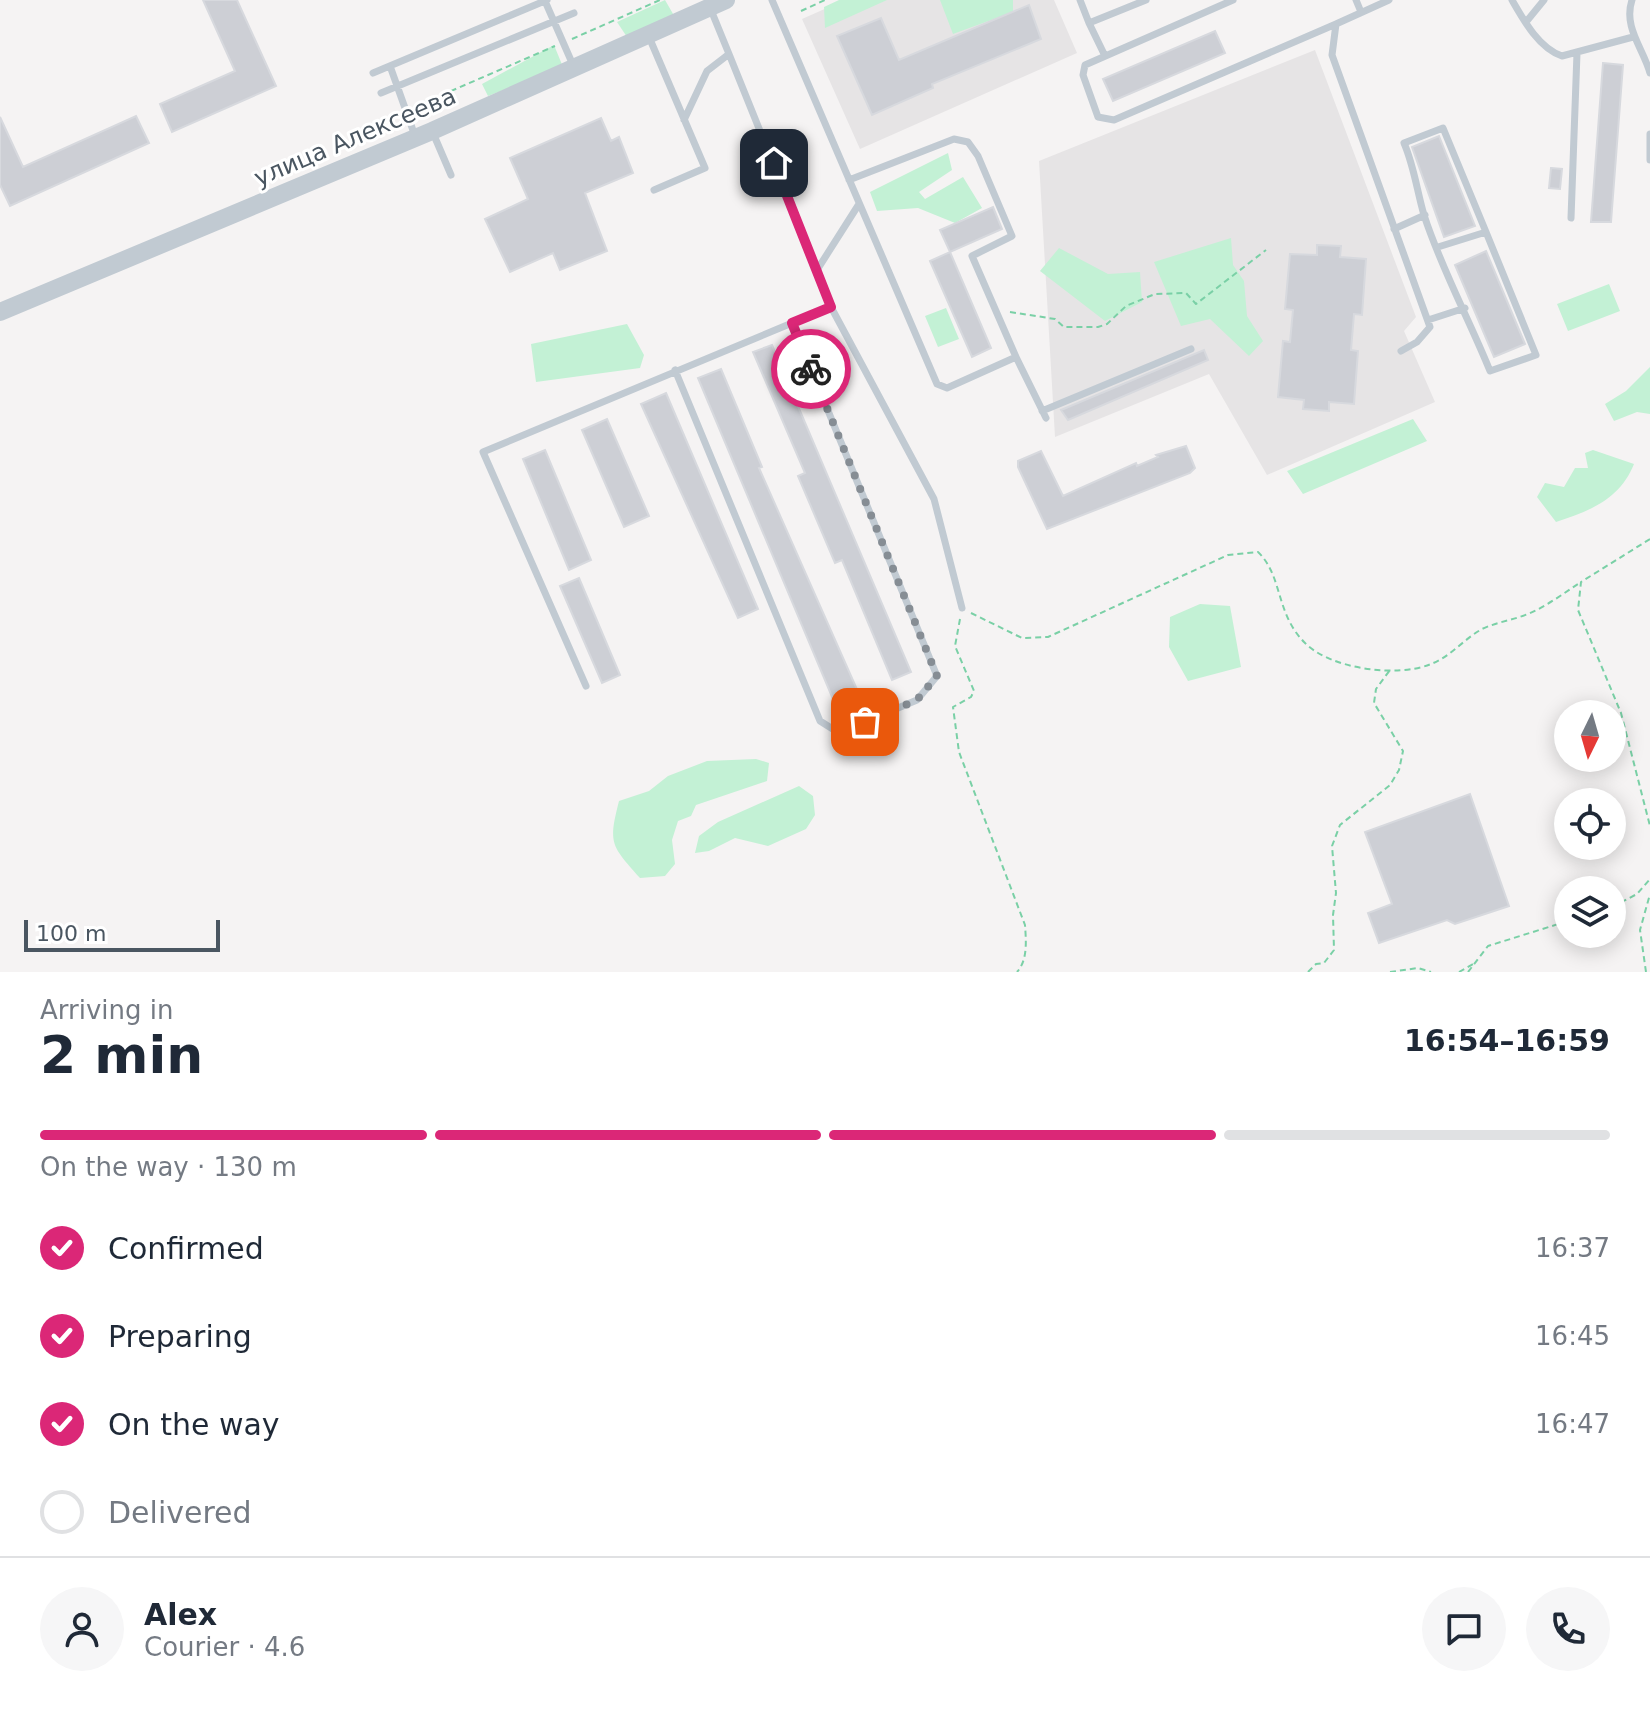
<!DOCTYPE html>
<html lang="en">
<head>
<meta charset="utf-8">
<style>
	body { margin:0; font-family:"DejaVu Sans",sans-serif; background:#f6f6f7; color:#1f2937; height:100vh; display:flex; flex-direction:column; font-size:30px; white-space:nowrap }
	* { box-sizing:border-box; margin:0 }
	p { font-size:26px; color:#747a83 }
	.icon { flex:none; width:44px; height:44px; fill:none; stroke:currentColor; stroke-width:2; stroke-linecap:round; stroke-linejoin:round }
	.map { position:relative; height:972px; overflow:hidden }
	.side { display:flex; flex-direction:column; background:#fff; flex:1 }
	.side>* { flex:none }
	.needle { width:52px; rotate:185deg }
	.tools { position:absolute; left:1554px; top:700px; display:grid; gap:16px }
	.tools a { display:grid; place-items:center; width:72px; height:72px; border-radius:50%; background:#fff; box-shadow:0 4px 20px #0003; font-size:40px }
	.scale { position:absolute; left:24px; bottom:20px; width:196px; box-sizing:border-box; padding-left:8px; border:4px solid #4a5661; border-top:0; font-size:22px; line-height:28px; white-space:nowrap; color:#4a5661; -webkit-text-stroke:6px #fff; paint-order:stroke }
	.pin { position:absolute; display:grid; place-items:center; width:68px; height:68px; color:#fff; margin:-34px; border-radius:16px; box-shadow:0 4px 12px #0006 }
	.courier { position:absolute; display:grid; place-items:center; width:80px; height:80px; margin:-40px; border:6px solid #db2777; border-radius:50%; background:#fff; color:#222; box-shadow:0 2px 10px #0007 }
	.summary em { font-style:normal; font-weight:700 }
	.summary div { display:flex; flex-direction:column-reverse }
	.summary { display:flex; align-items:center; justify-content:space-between; height:136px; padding:0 40px }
	h1 { font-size:52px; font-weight:700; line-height:60px }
	.bar { display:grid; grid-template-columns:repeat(4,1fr); gap:12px 8px; align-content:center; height:96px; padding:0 40px }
	.bar i { height:10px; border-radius:6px; background:#e0e1e3 }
	.bar .active { background:#db2777 }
	.bar p { grid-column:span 4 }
	.line { display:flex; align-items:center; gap:20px; padding:0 40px; border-top:2px solid #e0e1e3 }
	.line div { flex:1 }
	.round { display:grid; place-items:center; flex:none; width:84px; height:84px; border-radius:42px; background:#f6f6f7 }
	ol { padding:0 40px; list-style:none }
	li { display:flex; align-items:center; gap:24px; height:88px }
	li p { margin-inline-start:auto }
	li .icon { padding:8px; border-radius:50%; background:#db2777; color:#fff; stroke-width:4 }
	li:last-child { color:#747a83 }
	li i { width:44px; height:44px; border:4px solid #e0e1e3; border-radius:50% }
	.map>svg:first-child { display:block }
</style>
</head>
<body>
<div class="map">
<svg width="1650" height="972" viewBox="0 0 1650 972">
	<rect width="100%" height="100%" fill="#f5f3f3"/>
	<path fill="#e6e4e5" d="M845,0H1054L1077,53L860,149L802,19Z
		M1315,50L1416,317L1404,331L1435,402L1267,475L1209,374L1055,437L1039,161Z"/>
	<path fill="#c3f1d5" d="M665,0L676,19L627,37L617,22Z
		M839,0H887L825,28L824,7Z
		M940,0H1013V12L953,34Z
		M554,45L563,67L488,96L482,84Z
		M948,153L952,170L919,192L925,199L963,177L982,208L955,223L918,208L877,211L870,192Z
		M1231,238L1233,265L1244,281L1247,316L1263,341L1249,356L1210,319L1181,326L1154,262Z
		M1059,248L1108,274L1140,272L1142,302L1105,321L1040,271Z
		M1609,284L1620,311L1568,331L1557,304Z
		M946,308L959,339L938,347L925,316Z
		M627,324L644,355L640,368L536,382L531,344Z
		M1650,367V414L1637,412L1614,421L1605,404L1626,391Z
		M1413,419L1427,441L1303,494L1287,471Z
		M1593,450L1634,464C1620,499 1590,511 1556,522L1537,497L1545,483L1564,487L1575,468H1588L1585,453Z
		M1200,604L1230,606L1241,667L1188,681L1169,647L1170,617Z
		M756,759L769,763L767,781L696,805L691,816L678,821L672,840L675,864L665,876L640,878C611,845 608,844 619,801L649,791L668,776L707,761Z
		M799,786L813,796L815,815L806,829L768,846L735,838L709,851L695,853L699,836L718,822Z"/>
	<path fill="#cdcfd5" stroke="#d7d9de" stroke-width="2" d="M203,0H237L276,86L172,132L160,104L235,71Z
		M1029,5L1041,39L932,84L933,88L872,115L837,36L881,18L899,60Z
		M1215,31L1225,53L1113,101L1103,79Z
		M1603,63L1623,65L1611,222H1591Z
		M136,116L149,143L10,206L0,185V117L23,167Z
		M601,118L611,141L619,137L633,173L585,193L607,251L560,270L553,253L510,272L485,219L528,199L510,158Z
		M1439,136L1475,226L1444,237L1412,147Z
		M1551,168L1562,169L1560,189L1549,188Z
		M993,207L1002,229L950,252L940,230Z
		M1317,245L1341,246L1340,257L1366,259L1362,315L1354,314L1351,350L1358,351L1354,404L1329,402V411L1303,409L1304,400L1278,397L1283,341L1290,342L1293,310L1285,309L1290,254L1317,255Z
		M1486,251L1525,344L1494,357L1455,265Z
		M950,252L991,348L972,357L930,261Z
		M772,345L911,672L892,680L842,560L835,563L798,476L805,473L753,352Z
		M1204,350L1208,360L1068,420L1061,410Z
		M721,369L762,467L759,468L859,694L835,704L698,378Z
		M666,393L758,609L738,618L641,404Z
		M607,419L649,516L624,527L582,430Z
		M1186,446L1195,468L1190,473L1047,529L1018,467V461L1041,451L1063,496L1136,463L1137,466L1158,457L1156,455Z
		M545,450L591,560L569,570L523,459Z
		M579,578L620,675L602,683L560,586Z
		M1470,794L1509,906L1455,924L1447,920L1379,943L1368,913L1392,904L1365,832Z"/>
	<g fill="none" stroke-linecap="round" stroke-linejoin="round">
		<path stroke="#7ad0a6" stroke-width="2" stroke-dasharray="6 4" stroke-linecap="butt" d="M801,11L825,0
			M572,39L660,0
			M414,107L555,46
			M1010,312L1055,319L1064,327H1098L1107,324L1126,306L1155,294L1186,293L1196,304L1266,250
			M1650,539L1581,582L1578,610L1621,713L1650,826
			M971,613L1022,638L1048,637L1228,555L1258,552C1283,576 1275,612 1304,642C1329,669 1397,678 1431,664C1450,657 1464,639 1482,629C1497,622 1513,620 1528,614C1547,606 1564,593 1581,582
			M960,619L955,646L974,691L971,697L953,707L959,752L1025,925C1026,940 1028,960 1017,972
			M1612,907L1637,894L1650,879
			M1308,972L1316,964L1324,963L1334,950L1333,915L1336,893L1332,846L1340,825L1390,785L1399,770L1403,751L1374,703L1376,689L1390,670
			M1390,972L1418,968L1431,972
			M1459,972L1473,964
			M1468,972L1488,946L1568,921
			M1646,972L1640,930L1650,894"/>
		<path stroke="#c1cad2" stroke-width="7" d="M772,0L937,384L947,388L1016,357L972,256L1012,236L978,156L968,142L954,139L849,180
			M1080,0L1089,23L1146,0
			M1233,0L1085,65L1083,75L1098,117L1114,120L1336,24
			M1356,0L1361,12
			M1389,0L1336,24L1332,55L1430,327L1417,342L1401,351
			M1512,0C1524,21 1539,48 1562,56L1633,37
			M1632,0C1623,27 1643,48 1650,73
			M545,1L573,65
			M1526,22L1544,0
			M1089,23L1105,56
			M649,37L705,168L654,190
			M729,54L831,307L934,499L962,608
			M390,66L415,136
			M373,73L547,0
			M381,93L574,13
			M684,120L707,71L729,54L711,10
			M433,133L451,175
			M1650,134V160
			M1571,218L1577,53
			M1394,229L1425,215
			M1438,247L1486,232L1536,355L1490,371C1469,319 1441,268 1424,215C1417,191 1414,166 1404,143L1443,128L1486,232
			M817,270L859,204
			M1428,320L1465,308
			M1016,357L1046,418
			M675,370L820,721L839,733L917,700L937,676L792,323L831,307
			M1042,411L1191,349
			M586,686L483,452L792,323"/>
		<path stroke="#c1cad2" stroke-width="18" d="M0,312L432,131L726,0"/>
	</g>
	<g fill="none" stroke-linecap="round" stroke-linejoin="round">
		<path stroke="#868d94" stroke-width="8" stroke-dasharray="0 14.4" d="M811,369L937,676L917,700L865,722"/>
		<path stroke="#db2777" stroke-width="10" d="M774,163L831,307L792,323L811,369"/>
	</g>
	<g text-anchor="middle" stroke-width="6" stroke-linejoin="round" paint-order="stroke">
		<g font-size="24" fill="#4a5661" stroke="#fff">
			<text transform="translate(355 137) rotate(-23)" y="8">улица Алексеева</text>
		</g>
	</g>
</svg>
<div class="tools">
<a><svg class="needle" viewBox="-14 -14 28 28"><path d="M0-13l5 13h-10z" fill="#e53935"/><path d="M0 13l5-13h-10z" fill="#747a83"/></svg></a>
<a><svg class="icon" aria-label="locate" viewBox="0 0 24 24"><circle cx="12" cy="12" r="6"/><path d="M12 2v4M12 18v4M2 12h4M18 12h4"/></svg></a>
<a><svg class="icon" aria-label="layers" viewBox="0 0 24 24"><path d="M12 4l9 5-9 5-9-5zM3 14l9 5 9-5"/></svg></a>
</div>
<div class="scale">100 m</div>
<div class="pin" style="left:865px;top:722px;background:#ea580c"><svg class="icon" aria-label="bag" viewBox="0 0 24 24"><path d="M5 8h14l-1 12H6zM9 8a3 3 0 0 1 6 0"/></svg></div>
<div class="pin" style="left:774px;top:163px;background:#1f2937"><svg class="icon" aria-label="home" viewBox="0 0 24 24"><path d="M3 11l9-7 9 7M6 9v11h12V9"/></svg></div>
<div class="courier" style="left:811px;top:369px"><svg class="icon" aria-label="bike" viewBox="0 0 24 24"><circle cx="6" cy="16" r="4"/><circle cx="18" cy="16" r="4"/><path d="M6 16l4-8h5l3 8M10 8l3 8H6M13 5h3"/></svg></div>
</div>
<section class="side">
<div class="summary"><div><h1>2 min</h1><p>Arriving in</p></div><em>16:54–16:59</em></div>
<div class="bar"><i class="active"></i><i class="active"></i><i class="active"></i><i></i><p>On the way · 130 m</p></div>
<ol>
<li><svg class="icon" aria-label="check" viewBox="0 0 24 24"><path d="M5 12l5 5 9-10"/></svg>Confirmed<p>16:37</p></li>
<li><svg class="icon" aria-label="check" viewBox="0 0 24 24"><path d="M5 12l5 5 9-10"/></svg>Preparing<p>16:45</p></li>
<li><svg class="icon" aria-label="check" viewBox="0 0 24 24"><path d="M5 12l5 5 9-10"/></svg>On the way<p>16:47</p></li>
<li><i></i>Delivered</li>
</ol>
<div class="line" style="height:144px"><a class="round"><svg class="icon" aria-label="person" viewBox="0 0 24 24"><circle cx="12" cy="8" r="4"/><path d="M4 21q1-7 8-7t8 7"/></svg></a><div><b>Alex</b><p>Courier · 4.6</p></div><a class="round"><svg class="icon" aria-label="chat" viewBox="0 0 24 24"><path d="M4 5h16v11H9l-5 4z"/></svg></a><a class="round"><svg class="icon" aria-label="phone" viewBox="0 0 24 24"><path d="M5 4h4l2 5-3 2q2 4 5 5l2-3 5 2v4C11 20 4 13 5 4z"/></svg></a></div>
</section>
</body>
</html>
